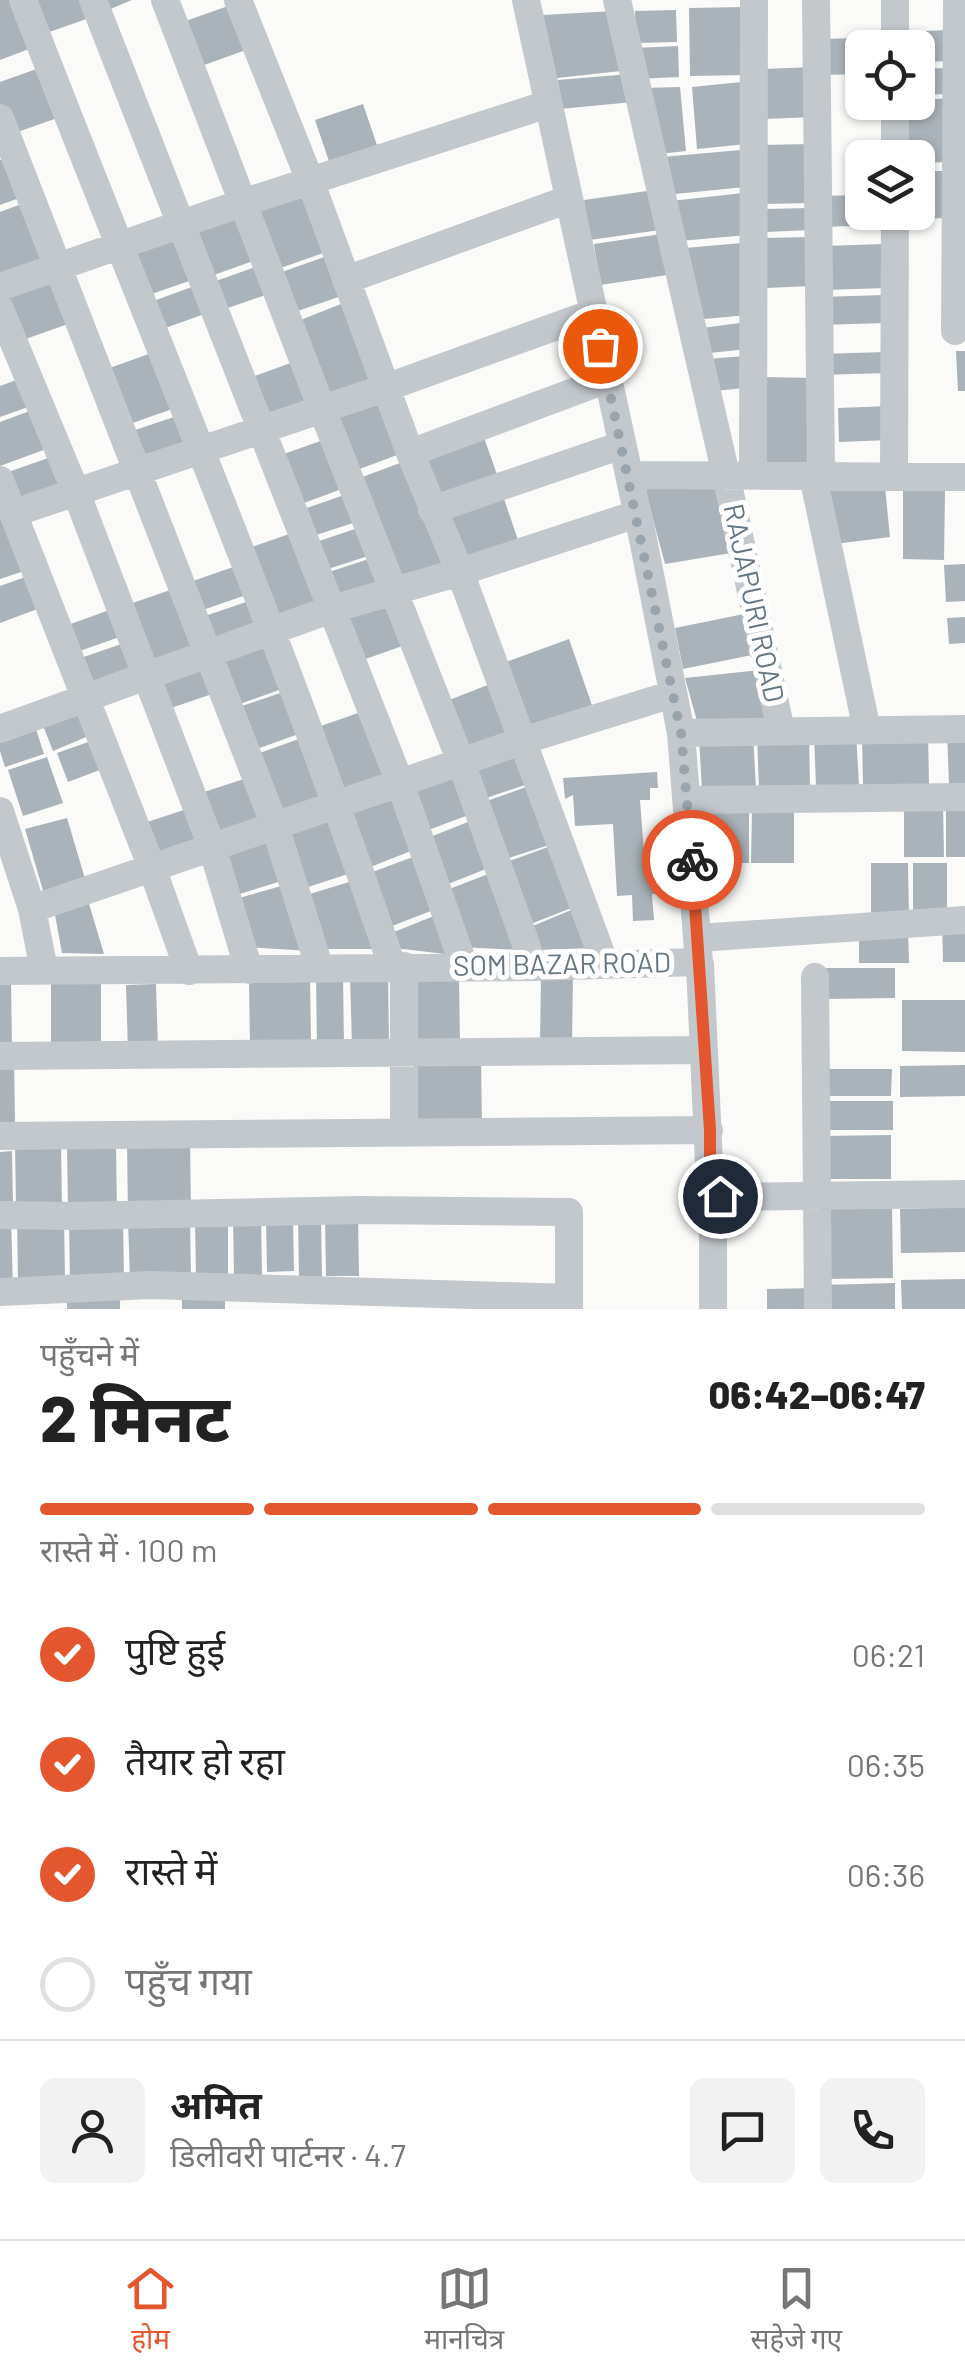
<!DOCTYPE html>
<html lang="hi">
<head>
<meta charset="utf-8">
<style>
	body { margin:0; font-family:Barlow,"Noto Sans Devanagari",sans-serif; background:#f2f2f2; color:#222; height:100vh; display:flex; flex-direction:column; font-size:38px; white-space:nowrap }
	* { box-sizing:border-box; margin:0 }
	p { font-size:32px; color:#767676 }
	.icon { flex:none; width:55px; height:55px; fill:none; stroke:currentColor; stroke-width:2; stroke-linecap:round; stroke-linejoin:round }
	.map { position:relative; height:1309px; overflow:hidden }
	.details { display:flex; flex-direction:column; background:#fff; flex:1 }
	.details>* { flex:none }
	.tools { position:absolute; left:845px; top:30px; display:grid; gap:20px }
	.tools a { display:grid; place-items:center; width:90px; height:90px; border-radius:15px; background:#fff; box-shadow:0 2px 8px #0004; font-size:50px }
	.pin { position:absolute; display:grid; place-items:center; width:85px; height:85px; color:#fff; margin:-42px; border:5px solid #fff; border-radius:50%; box-shadow:0 2px 10px #0007 }
	.courier { position:absolute; display:grid; place-items:center; width:100px; height:100px; margin:-50px; border:8px solid #e4572e; border-radius:50%; background:#fff; color:#222; box-shadow:0 2px 12px #0007 }
	.overview em { font-style:normal; font-weight:800 }
	.overview div { display:flex; flex-direction:column-reverse }
	.overview { display:flex; align-items:center; justify-content:space-between; height:170px; padding:0 40px }
	h1 { font-size:65px; font-weight:800; line-height:75px }
	.bar { display:grid; grid-template-columns:repeat(4,1fr); gap:15px 10px; align-content:center; height:120px; padding:0 40px }
	.bar i { height:12px; border-radius:8px; background:#e0e0e0 }
	.bar .on { background:#e4572e }
	.bar p { grid-column:span 4 }
	.line { display:flex; align-items:center; gap:25px; padding:0 40px; border-top:2px solid #e0e0e0 }
	.line div { flex:1 }
	.round { display:grid; place-items:center; flex:none; width:105px; height:105px; border-radius:15px; background:#f2f2f2 }
	ol { padding:0 40px; list-style:none }
	li { display:flex; align-items:center; gap:30px; height:110px }
	li p { margin-inline-start:auto }
	li .icon { padding:10px; border-radius:50%; background:#e4572e; color:#fff; stroke-width:4 }
	li:last-child { color:#767676 }
	li i { width:55px; height:55px; border:5px solid #e0e0e0; border-radius:50% }
	.tab-bar { display:flex; justify-content:space-around; align-items:center; height:140px; border-top:2px solid #e0e0e0; background:#fff; font-size:28px; color:#767676 }
	.tab-bar a { display:grid; justify-items:center; gap:5px }
	.tab-bar .on { color:#e4572e }
	.map>svg:first-child { display:block }
</style>
</head>
<body>
<div class="map">
<svg width="965" height="1309" viewBox="0 0 965 1309">
	<rect width="100%" height="100%" fill="#fafaf8"/>
	<path fill="#aab3b9" d="M0,0H16L34,47L0,60Z
		M29,0H86L92,17L41,35Z
		M99,0H132L103,12Z
		M231,5L246,50L193,69L177,24Z
		M745,7L746,75L690,76L689,8Z
		M676,10L677,42L636,43L635,11Z
		M613,11L630,70L557,78L543,15Z
		M948,30L949,61L918,62V48H903L902,32Z
		M888,37V48H862V74L823,75L821,39Z
		M678,46L679,77L636,79L635,48Z
		M45,66L63,116L9,135L0,109V82Z
		M813,67L814,117L764,119L763,69Z
		M947,68L948,94L918,95V69Z
		M630,74L633,102L560,109L558,80Z
		M742,82L747,144L697,149L692,87Z
		M680,87L686,151L659,154L643,88Z
		M948,98L950,162L918,163V158H904L902,102Z
		M363,104L380,154L332,170L315,120Z
		M811,144L813,203L763,204L761,145Z
		M741,150L745,187L665,195L662,157Z
		M11,156L25,196L0,205V160Z
		M918,171H950L951,218L905,219V212H918Z
		M303,187L326,252L275,270L252,205Z
		M661,189L667,229L590,240L584,200Z
		M743,193L747,235L680,241L671,201Z
		M862,195V212H881L882,225L822,227L820,196Z
		M27,202L48,263L0,279V212Z
		M810,208L811,230L766,232L765,209Z
		M242,211L259,259L208,277L191,229Z
		M668,233L674,274L600,285L594,244Z
		M180,235L195,279L143,297L127,254Z
		M810,237L812,286L766,288L764,238Z
		M742,243L748,315L693,320L685,248Z
		M884,244L885,288L826,290L825,246Z
		M330,255L344,295L292,313L279,273Z
		M261,265L271,293L225,309L216,281Z
		M51,274L68,324L20,341L2,291Z
		M200,284L210,312L157,331L148,303Z
		M884,295L885,323L821,325L820,297Z
		M351,300L382,379L324,402L293,323Z
		M747,322V349L701,354L695,329Z
		M157,351L178,407L124,426L104,370Z
		M956,351H965V391H958Z
		M887,352L888,373L819,375V354Z
		M746,356L743,388L715,391L706,359Z
		M299,360L313,403L264,420L249,378Z
		M763,377L813,378L811,463L761,462Z
		M22,378L31,406L0,417V386Z
		M383,396L405,452L349,473L327,418Z
		M890,406V440L839,442L838,408Z
		M35,409L49,448L0,466V422Z
		M183,414L193,444L139,462L129,432Z
		M482,432L499,480L436,503L419,454Z
		M329,438L347,487L296,506L278,456Z
		M60,454L71,486L19,504L8,472Z
		M408,460L444,565L393,582L357,479Z
		M721,484L737,552L665,564L645,489Z
		M885,487L890,537L835,544L819,490Z
		M501,490L519,543L466,561L447,509Z
		M903,490L945,491L944,560L903,559Z
		M350,493L359,521L307,538L298,511Z
		M11,515L30,569L0,579V519Z
		M361,527L371,555L322,571L313,543Z
		M295,532L321,607L272,624L246,549Z
		M375,557L385,586L336,603L326,573Z
		M965,564V601L946,602L944,565Z
		M239,565L249,594L200,611L190,582Z
		M28,576L40,608L0,623V586Z
		M176,588L196,646L144,663L124,606Z
		M392,599L408,644L357,662L342,617Z
		M252,600L263,631L215,647L205,616Z
		M115,608L125,635L74,653L65,626Z
		M744,614L752,655L683,669L675,628Z
		M965,617V643L949,644L947,618Z
		M273,635L290,686L237,705L219,654Z
		M569,639L594,711L528,734L503,663Z
		M130,641L142,673L89,691L78,659Z
		M204,661L215,693L168,709L157,676Z
		M760,670L774,726L700,732L685,678Z
		M498,681L518,732L463,753L444,702Z
		M292,689L307,731L254,750L239,707Z
		M77,702L91,735L53,751L40,718Z
		M364,711L386,776L337,793L315,728Z
		M34,723L44,754L5,767L0,751V734Z
		M856,732L859,785L816,787L814,734Z
		M928,732L929,785L863,786L862,733Z
		M965,732V783L949,784L947,733Z
		M809,733L810,787L759,789L757,735Z
		M753,734L756,788L702,791L699,737Z
		M310,735L331,795L275,815L254,755Z
		M94,740L105,768L68,782L57,753Z
		M520,749L531,783L480,800L469,766Z
		M47,757L63,803L23,816L8,770Z
		M456,766L474,813L423,832L405,785Z
		M657,772L658,788H650V800H640L644,852L662,851L664,894H652L654,920L633,921L632,895L617,896L613,824L575,826L573,795L565,799L563,778Z
		M250,777L264,817L212,836L198,794Z
		M532,785L552,844L503,860L484,802Z
		M399,790L421,847L368,868L345,810Z
		M904,803H943L944,857H904Z
		M946,806H965V857H946Z
		M193,807L204,840L150,859L138,825Z
		M702,810L749,811V863H702Z
		M752,810H794V863H751Z
		M335,811L354,872L299,890L280,828Z
		M67,818L86,882L44,894L25,829Z
		M473,820L491,867L443,886L425,839Z
		M274,837L288,879L233,896L220,854Z
		M551,846L574,907L528,925L504,863Z
		M421,854L441,907L387,928L367,874Z
		M871,863H908L909,919H871Z
		M913,863H947V916H913Z
		M496,871L523,950L460,947L439,893Z
		M359,879L383,949H317L300,897Z
		M292,883L310,951L246,947L232,900Z
		M87,897L104,954L62,953L53,904Z
		M576,908L593,948L537,950L528,928Z
		M439,914L453,955L395,948L389,934Z
		M965,923V962H943L942,924Z
		M859,928H908L909,963H859Z
		M823,968H895V998L823,999Z
		M343,974L344,1047H317L316,975Z
		M388,974L389,1044L352,1045L350,975Z
		M541,975H573L572,1045H540Z
		M310,976L311,1044L250,1045L249,978Z
		M51,978H101V1048H51Z
		M459,979L460,1045H410L409,980Z
		M0,982H11L12,1047L0,1048Z
		M156,984L158,1050L128,1051L126,985Z
		M902,1000H965V1052L902,1051Z
		M481,1056L482,1128L416,1130L414,1057Z
		M0,1059H14L15,1124H0Z
		M965,1065V1096L900,1097V1066Z
		M821,1069H892L891,1096H821Z
		M826,1101H893V1130H826Z
		M891,1135V1179H823V1136Z
		M61,1142L62,1209L16,1210L15,1143Z
		M190,1142L191,1212L128,1213L127,1143Z
		M116,1145L117,1213H68L67,1146Z
		M12,1151L13,1205H0V1152Z
		M892,1203L893,1278L823,1279L821,1204Z
		M965,1207V1252L901,1253L900,1209Z
		M321,1214L322,1278H299L298,1215Z
		M261,1216L262,1276H234L233,1217Z
		M358,1216L359,1276H326L325,1217Z
		M0,1217H11L13,1288H0Z
		M64,1218L65,1278L18,1279L17,1219Z
		M123,1219L124,1279L70,1280L69,1220Z
		M190,1219L191,1278L130,1279L128,1220Z
		M228,1220V1275L196,1276L195,1221Z
		M266,1220H293L294,1271L267,1272Z
		M965,1279V1309H902L901,1280Z
		M895,1283V1309H822L821,1285Z
		M814,1288V1309H767V1289Z
		M120,1292V1309H67V1293Z
		M225,1297V1309H182V1298Z"/>
	<g fill="none" stroke-linecap="round" stroke-linejoin="round">
		<path stroke="#c3c8cc" stroke-width="28" d="M23,0C147,322 283,639 392,966
			M93,0L400,783L464,966
			M165,0L322,409L461,762L534,967
			M238,0L311,183L410,453L460,572L605,964
			M526,0L643,539L681,733L699,963
			M617,0L726,475L781,731
			M816,0L821,476
			M895,48V0
			M0,118L275,826L320,969
			M895,158V102
			M346,280L569,199
			M0,287L245,202L548,104
			M0,309L76,492L212,847L249,970
			M955,331L957,0
			M410,453L608,379
			M629,475L965,477
			M753,475L754,0
			M813,476L867,730
			M894,476L895,212
			M0,480L152,868L189,971
			M432,510L622,445
			M14,513L388,387L593,313
			M0,729L332,609L460,572L637,514
			M681,733L965,729
			M688,800L965,797
			M0,811L32,909L44,970
			M32,909L522,741L673,694
			M698,938L965,920
			M0,971L534,967L697,962L700,965L710,1187L716,1197L965,1194
			M815,977L818,1309
			M0,1056L704,1050
			M404,1133V966
			M0,1136L709,1130
			M0,1215L71,1216L360,1210L569,1212V1309
			M0,1292L150,1285L569,1298
			M713,1309V1210L716,1197"/>
	</g>
	<g fill="none" stroke-linecap="round" stroke-linejoin="round">
		<path stroke="#99a4ac" stroke-width="10" stroke-dasharray="0 18" d="M600,346L681,733L692,860"/>
		<path stroke="#e4572e" stroke-width="12" d="M692,860L710,1130V1187L716,1196H720"/>
	</g>
	<g text-anchor="middle" stroke-width="10" stroke-linejoin="round" paint-order="stroke">
		<g font-size="28" fill="#657683" stroke="#fff">
			<text transform="translate(754 603) rotate(78)" y="10">RAJAPURI ROAD</text>
			<text transform="translate(562 964) rotate(-1)" y="10">SOM BAZAR ROAD</text>
		</g>
	</g>
</svg>
<div class="tools">
<a><svg class="icon" aria-label="locate" viewBox="0 0 24 24"><circle cx="12" cy="12" r="6"/><path d="M12 2v4M12 18v4M2 12h4M18 12h4"/></svg></a>
<a><svg class="icon" aria-label="layers" viewBox="0 0 24 24"><path d="M12 4l9 5-9 5-9-5zM3 14l9 5 9-5"/></svg></a>
</div>
<div class="pin" style="left:600px;top:346px;background:#ea580c"><svg class="icon" aria-label="bag" viewBox="0 0 24 24"><path d="M5 8h14l-1 12H6zM9 8a3 3 0 0 1 6 0"/></svg></div>
<div class="pin" style="left:720px;top:1196px;background:#1f2937"><svg class="icon" aria-label="home" viewBox="0 0 24 24"><path d="M3 11l9-7 9 7M6 9v11h12V9"/></svg></div>
<div class="courier" style="left:692px;top:860px"><svg class="icon" aria-label="bike" viewBox="0 0 24 24"><circle cx="6" cy="16" r="4"/><circle cx="18" cy="16" r="4"/><path d="M6 16l4-8h5l3 8M10 8l3 8H6M13 5h3"/></svg></div>
</div>
<section class="details">
<div class="overview"><div><h1>2 मिनट</h1><p>पहुँचने में</p></div><em>06:42–06:47</em></div>
<div class="bar"><i class="on"></i><i class="on"></i><i class="on"></i><i></i><p>रास्ते में · 100 m</p></div>
<ol>
<li><svg class="icon" aria-label="check" viewBox="0 0 24 24"><path d="M5 12l5 5 9-10"/></svg>पुष्टि हुई<p>06:21</p></li>
<li><svg class="icon" aria-label="check" viewBox="0 0 24 24"><path d="M5 12l5 5 9-10"/></svg>तैयार हो रहा<p>06:35</p></li>
<li><svg class="icon" aria-label="check" viewBox="0 0 24 24"><path d="M5 12l5 5 9-10"/></svg>रास्ते में<p>06:36</p></li>
<li><i></i>पहुँच गया</li>
</ol>
<div class="line" style="height:180px"><a class="round"><svg class="icon" aria-label="person" viewBox="0 0 24 24"><circle cx="12" cy="8" r="4"/><path d="M4 21q1-7 8-7t8 7"/></svg></a><div><b>अमित</b><p>डिलीवरी पार्टनर · 4.7</p></div><a class="round"><svg class="icon" aria-label="chat" viewBox="0 0 24 24"><path d="M4 5h16v11H9l-5 4z"/></svg></a><a class="round"><svg class="icon" aria-label="phone" viewBox="0 0 24 24"><path d="M5 4h4l2 5-3 2q2 4 5 5l2-3 5 2v4C11 20 4 13 5 4z"/></svg></a></div>
</section>
<nav class="tab-bar">
<a class="on"><svg class="icon" aria-label="home" viewBox="0 0 24 24"><path d="M3 11l9-7 9 7M6 9v11h12V9"/></svg>होम</a>
<a><svg class="icon" aria-label="map" viewBox="0 0 24 24"><path d="M3 6l6-2 6 2 6-2v14l-6 2-6-2-6 2zM9 4v14M15 6v14"/></svg>मानचित्र</a>
<a><svg class="icon" aria-label="saved" viewBox="0 0 24 24"><path d="M7 4h10v16l-5-4-5 4z"/></svg>सहेजे गए</a>
</nav>
</body>
</html>
